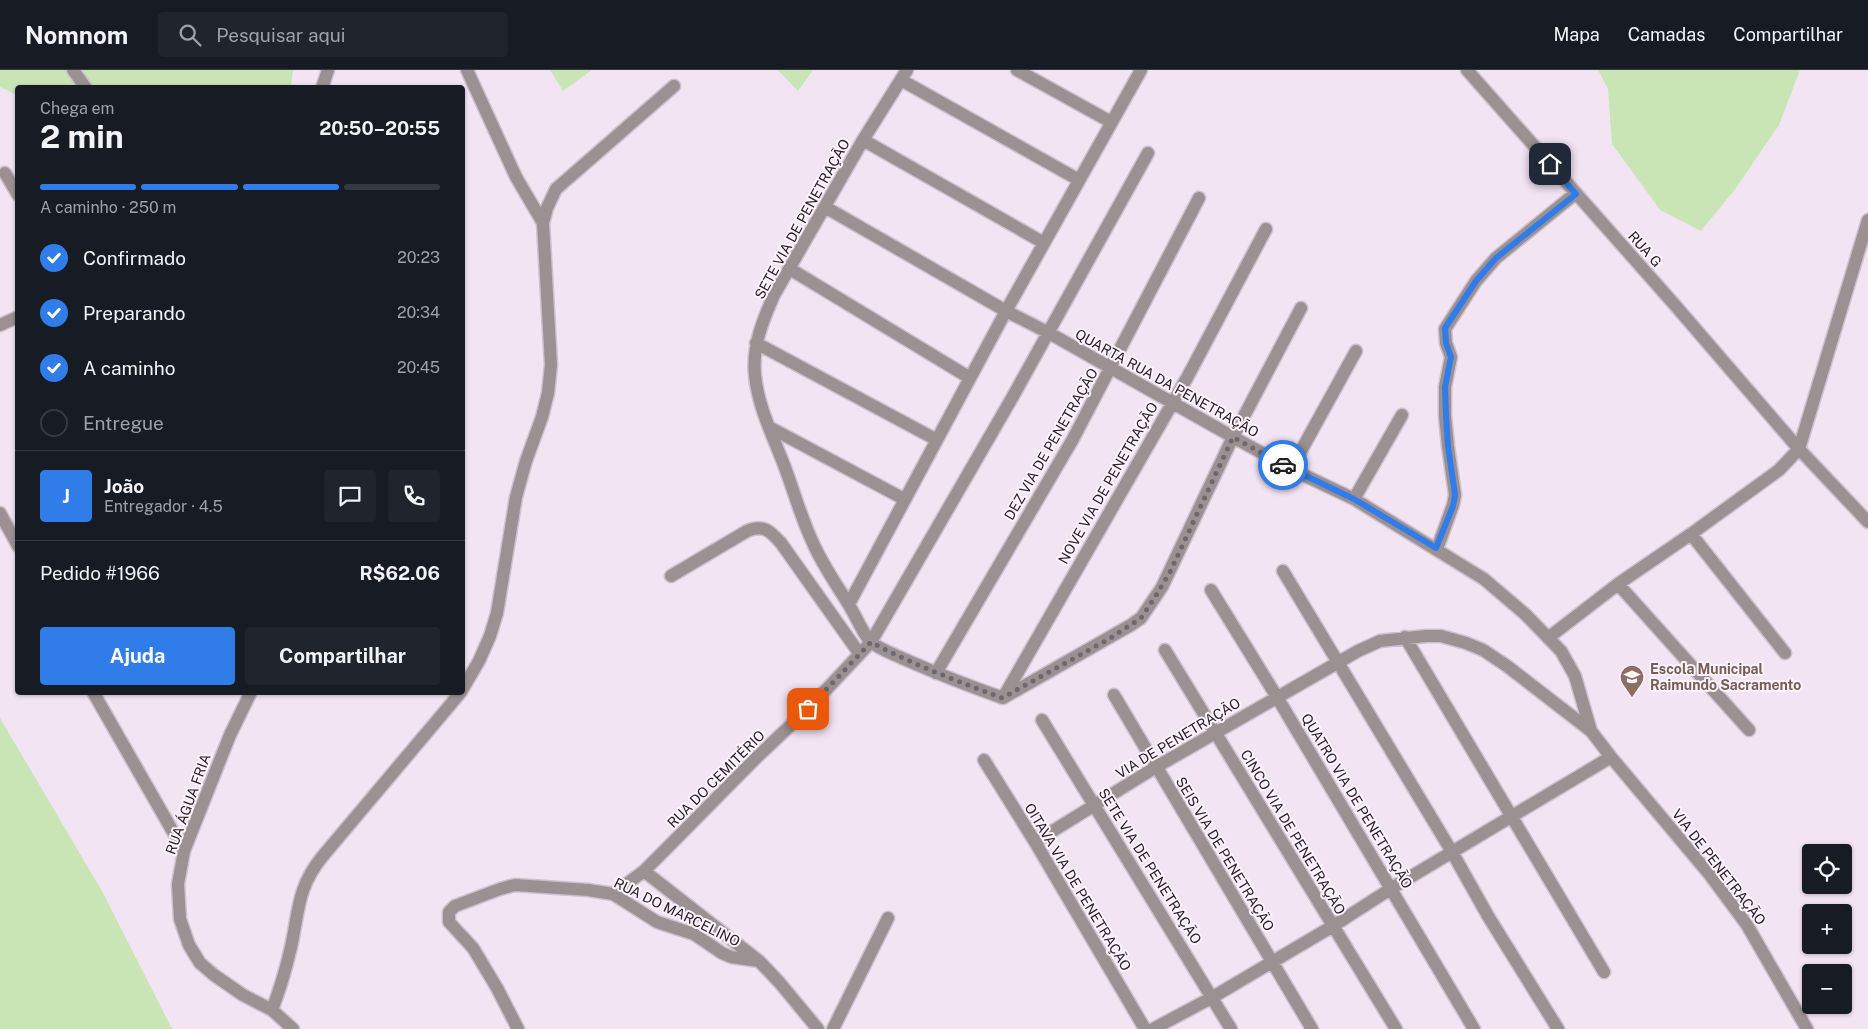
<!DOCTYPE html>
<html lang="pt">
<head>
<meta charset="utf-8">
<style>
	body { margin:0; font-family:"Public Sans",sans-serif; background:#20242c; color:#f1f3f6; height:100vh; display:flex; flex-direction:column; font-size:19px; white-space:nowrap }
	* { box-sizing:border-box; margin:0 }
	p { font-size:16px; color:#9ea1a6 }
	.icon { flex:none; width:28px; height:28px; fill:none; stroke:currentColor; stroke-width:2; stroke-linecap:round; stroke-linejoin:round }
	.map { position:relative; flex:1; overflow:hidden }
	.side { position:absolute; left:15px; top:15px; width:450px; height:610px; display:flex; flex-direction:column; background:#171b24; border-radius:5px; box-shadow:0 1px 4px #0004 }
	.side>* { flex:none }
	.fabs { position:absolute; left:1802px; top:774px; display:grid; gap:10px }
	.fabs a { display:grid; place-items:center; width:50px; height:50px; border-radius:5px; background:#171b24; box-shadow:0 1px 4px #0004; font-size:25px }
	.pin { position:absolute; display:grid; place-items:center; width:42px; height:42px; color:#fff; margin:-21px; border-radius:10px; box-shadow:0 2px 8px #0006 }
	.courier { position:absolute; display:grid; place-items:center; width:50px; height:50px; margin:-25px; border:4px solid #307ce8; border-radius:50%; background:#fff; color:#222; box-shadow:0 1px 6px #0007 }
	.head em { font-style:normal; font-weight:700 }
	.head div { display:flex; flex-direction:column-reverse }
	.head { display:flex; align-items:center; justify-content:space-between; height:85px; padding:0 25px }
	h1 { font-size:32px; font-weight:700; line-height:38px }
	.bar { display:grid; grid-template-columns:repeat(4,1fr); gap:8px 5px; align-content:center; height:60px; padding:0 25px }
	.bar i { height:6px; border-radius:4px; background:#363941 }
	.bar .selected { background:#307ce8 }
	.bar p { grid-column:span 4 }
	.line { display:flex; align-items:center; gap:12px; padding:0 25px; border-top:1px solid #363941 }
	.line div { flex:1 }
	.round { display:grid; place-items:center; flex:none; width:52px; height:52px; border-radius:5px; background:#20242c }
	ol { padding:0 25px; list-style:none }
	li { display:flex; align-items:center; gap:15px; height:55px }
	li p { margin-inline-start:auto }
	li .icon { padding:5px; border-radius:50%; background:#307ce8; color:#fff; stroke-width:4 }
	li:last-child { color:#9ea1a6 }
	li i { width:28px; height:28px; border:2px solid #363941; border-radius:50% }
	.action { display:flex; gap:10px; margin-top:auto; padding:10px 25px }
	.action a { flex:1; height:58px; border-radius:5px; background:#307ce8; color:#fff; font-size:20px; font-weight:700; line-height:58px; text-align:center }
	.action a+a { background:#20242c; color:#f1f3f6 }
	header { display:flex; align-items:center; gap:30px; box-sizing:border-box; height:70px; padding:0 25px; background:#171b24; border-bottom:1px solid #363941 }
	header strong { font-size:24px }
	nav { display:flex; gap:28px; margin-inline-start:auto; font-size:18px }
	.search { width:350px; height:45px; background:#20242c; display:flex; align-items:center; gap:12px; box-sizing:border-box; padding:0 18px; border-radius:5px; color:#9ea1a6; font-size:19px }
	.map>svg:first-child { display:block }
</style>
</head>
<body>
<header>
<strong>Nomnom</strong>
<div class="search"><svg class="icon" aria-label="search" viewBox="0 0 24 24"><circle cx="10" cy="10" r="6"/><path d="M15 15l6 6"/></svg>Pesquisar aqui</div>
<nav><a>Mapa</a><a>Camadas</a><a>Compartilhar</a></nav>
</header>
<div class="map">
<svg width="1868" height="959" viewBox="0 0 1868 959">
	<rect width="100%" height="100%" fill="#f3e4f4"/>
	<path fill="#c9e5b6" d="M0,0H293L291,17L18,18L17,25L0,17Z
		M550,0H592L563,21Z
		M778,0H813L798,21Z
		M1598,0H1800L1779,55L1736,118L1701,161L1660,140L1612,74L1608,19Z
		M0,648L102,821L171,957L174,959H0Z"/>
	<g fill="none" stroke-linecap="round" stroke-linejoin="round">
		<defs>
			<path id="street" d="M73,0L86,18
				M467,0L516,107L543,153
				M907,0L863,70L774,225C763,250 752,276 755,305C758,337 773,366 784,395C794,421 801,448 813,473C823,496 837,515 849,535C856,546 862,562 870,571C878,579 894,584 904,589C936,603 969,616 1003,628L1131,555L1141,548L1162,517L1233,367L1301,238
				M1017,0L1111,52
				M1467,0L1674,234L1799,379L1868,452
				M901,10L1079,110
				M322,18L328,0
				M863,70L1044,173
				M5,103L18,125
				M825,137L1006,241L1049,263L1233,367L1291,399L1354,429L1484,509L1525,544L1561,581L1575,606L1591,661
				M790,199L970,308
				M0,255L18,247
				M756,273L937,370
				M769,357L904,429
				M1291,399L1356,281
				M1354,429L1402,345
				M0,443L18,476
				M1691,464L1785,583
				M1437,479L1453,435L1455,425L1448,376L1445,346V317L1451,287L1446,273L1445,259L1476,211L1496,188L1576,123
				M1283,501L1452,782L1488,846L1558,959
				M671,506L747,461C764,454 770,461 781,473L859,583
				M1618,514L1749,660
				M1211,520L1277,627L1474,959
				M849,534L1006,241L1141,0
				M1405,567L1604,902
				M1548,568L1618,514L1691,464L1779,400L1799,379L1868,150
				M1165,580L1396,959
				M936,603L1073,369L1199,128
				M462,620L479,591L490,566L497,543L516,427L526,391L542,347L548,323L551,295L543,153L547,138L556,119L674,16
				M93,622L184,781
				M251,622L230,665L184,781L178,814L180,849L189,875L200,893L214,905L243,925L272,940L293,959
				M1114,625L1312,959
				M1003,628L1188,306L1266,159
				M1042,650L1231,959
				M984,690L1035,772L1145,959
				M1035,772L1156,697L1358,581L1380,571L1426,566H1441L1466,573L1483,580L1507,596L1591,661L1611,687L1710,805L1747,855L1807,959
				M644,801L759,891L779,912L818,959
				M613,824L644,801L670,775L757,687L808,639L871,572L1012,328L1148,83
				M272,940C280,919 286,899 291,877C299,841 297,818 322,787L461,622
				M518,959L497,918L473,878L449,852V842L455,836L500,819L515,815L588,820L613,824L657,852L694,864L722,883L731,887L759,891
				M833,959L888,848
				M1153,959L1213,927L1333,856L1392,818L1611,687"/>
		</defs>
		<use href="#street" stroke="#cec1cf" stroke-width="15"/>
		<use href="#street" stroke="#9c9192" stroke-width="12"/>
	</g>
	<g fill="none" stroke-linecap="round" stroke-linejoin="round">
		<path stroke="#6f666f" stroke-width="5" stroke-dasharray="0 9" d="M808,639L871,572C913,595 958,611 1002,628L1109,569L1141,548L1155,527L1170,502L1233,367L1283,395"/>
		<path stroke="#307ce8" stroke-width="6" d="M1283,395L1354,429L1436,478L1453,436L1455,425L1448,376L1446,346L1445,317L1451,287L1446,273L1445,258L1476,211L1496,188L1576,124L1550,94"/>
	</g>
	<defs>
		<symbol id="school-pin" viewBox="-11 -11 22 30"><path d="M0 17L-7.5 6A9.5 9.5 0 1 1 7.5 6Z" fill="#8d6e63" stroke="#fdf3fd"/><path d="M0-5L7-2L0 1L-7-2ZM-4 1L0 2.5L4 1V4Q0 6-4 4Z" fill="#fff"/></symbol>
	</defs>
	<g fill-rule="evenodd">
		<use href="#school-pin" x="1618" y="593" width="28" height="38"/>
	</g>
	<g text-anchor="middle" stroke-width="4" stroke-linejoin="round" paint-order="stroke">
		<g font-size="14" fill="#282228" stroke="#fdf3fd">
			<text transform="translate(802 149) rotate(-61)" y="5">SETE VIA DE PENETRAÇÃO</text>
			<text transform="translate(1645 179) rotate(48)" y="5">RUA G</text>
			<text transform="translate(1167 313) rotate(29)" y="5">QUARTA RUA DA PENETRAÇÃO</text>
			<text transform="translate(1051 374) rotate(-60)" y="5">DEZ VIA DE PENETRAÇÃO</text>
			<text transform="translate(1108 413) rotate(-60)" y="5">NOVE VIA DE PENETRAÇÃO</text>
			<text transform="translate(1178 668) rotate(-31)" y="5">VIA DE PENETRAÇÃO</text>
			<text transform="translate(716 709) rotate(-45)" y="5">RUA DO CEMITÉRIO</text>
			<text transform="translate(1357 731) rotate(59)" y="5">QUATRO VIA DE PENETRAÇÃO</text>
			<text transform="translate(188 734) rotate(-70)" y="5">RUA ÁGUA FRIA</text>
			<text transform="translate(1293 762) rotate(59)" y="5">CINCO VIA DE PENETRAÇÃO</text>
			<text transform="translate(1225 784) rotate(59)" y="5">SEIS VIA DE PENETRAÇÃO</text>
			<text transform="translate(1150 796) rotate(58)" y="5">SETE VIA DE PENETRAÇÃO</text>
			<text transform="translate(1719 797) rotate(52)" y="5">VIA DE PENETRAÇÃO</text>
			<text transform="translate(1078 817) rotate(59)" y="5">OITAVA VIA DE PENETRAÇÃO</text>
			<text transform="translate(677 842) rotate(26)" y="5">RUA DO MARCELINO</text>
		</g>
		<g font-size="14" font-weight="bold" fill="#785e54" stroke="#fdf3fd" text-anchor="start">
			<text x="1650" y="604">Escola Municipal<tspan x="1650" dy="16">Raimundo Sacramento</tspan></text>
		</g>
	</g>
</svg>
<div class="fabs">
<a><svg class="icon" aria-label="locate" viewBox="0 0 24 24"><circle cx="12" cy="12" r="6"/><path d="M12 2v4M12 18v4M2 12h4M18 12h4"/></svg></a>
<a>+</a>
<a>−</a>
</div>
<div class="pin" style="left:808px;top:639px;background:#ea580c"><svg class="icon" aria-label="bag" viewBox="0 0 24 24"><path d="M5 8h14l-1 12H6zM9 8a3 3 0 0 1 6 0"/></svg></div>
<div class="pin" style="left:1550px;top:94px;background:#1f2937"><svg class="icon" aria-label="home" viewBox="0 0 24 24"><path d="M3 11l9-7 9 7M6 9v11h12V9"/></svg></div>
<div class="courier" style="left:1283px;top:395px"><svg class="icon" aria-label="car" viewBox="0 0 24 24"><path d="M5 17H2v-5l4-1 3-4h7l3 4 3 1v5h-3M9 17h6M6 11h13"/><circle cx="7" cy="17" r="2"/><circle cx="17" cy="17" r="2"/></svg></div>
<section class="side">
<div class="head"><div><h1>2 min</h1><p>Chega em</p></div><em>20:50–20:55</em></div>
<div class="bar"><i class="selected"></i><i class="selected"></i><i class="selected"></i><i></i><p>A caminho · 250 m</p></div>
<ol>
<li><svg class="icon" aria-label="check" viewBox="0 0 24 24"><path d="M5 12l5 5 9-10"/></svg>Confirmado<p>20:23</p></li>
<li><svg class="icon" aria-label="check" viewBox="0 0 24 24"><path d="M5 12l5 5 9-10"/></svg>Preparando<p>20:34</p></li>
<li><svg class="icon" aria-label="check" viewBox="0 0 24 24"><path d="M5 12l5 5 9-10"/></svg>A caminho<p>20:45</p></li>
<li><i></i>Entregue</li>
</ol>
<div class="line" style="height:90px"><b class="round" style="background:#307ce8;color:#fff">J</b><div><b>João</b><p>Entregador · 4.5</p></div><a class="round"><svg class="icon" aria-label="chat" viewBox="0 0 24 24"><path d="M4 5h16v11H9l-5 4z"/></svg></a><a class="round"><svg class="icon" aria-label="phone" viewBox="0 0 24 24"><path d="M5 4h4l2 5-3 2q2 4 5 5l2-3 5 2v4C11 20 4 13 5 4z"/></svg></a></div>
<div class="line" style="height:65px"><div>Pedido #1966</div><b>R$62.06</b></div>
<div class="action"><a>Ajuda</a><a>Compartilhar</a></div>
</section>
</div>
</body>
</html>
